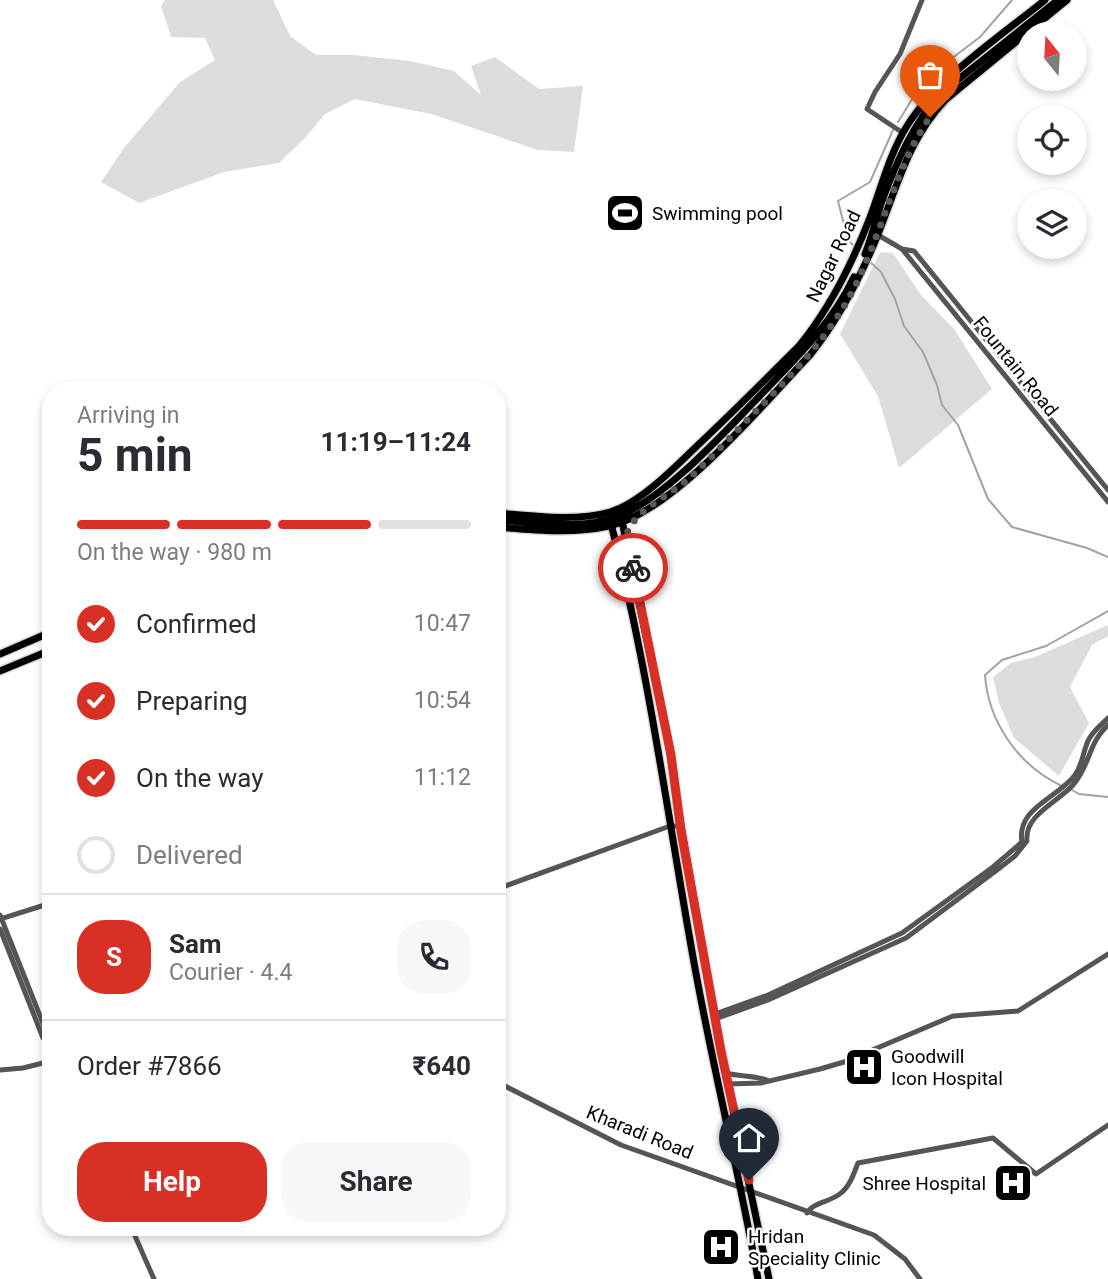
<!DOCTYPE html>
<html lang="en">
<head>
<meta charset="utf-8">
<style>
	body { margin:0; font-family:Roboto,sans-serif; background:#f7f7f7; color:#2b2b33; height:100vh; display:flex; flex-direction:column; font-size:26px; white-space:nowrap }
	* { box-sizing:border-box; margin:0 }
	p { font-size:23px; color:#7c7c81 }
	.icon { flex:none; width:38px; height:38px; fill:none; stroke:currentColor; stroke-width:2; stroke-linecap:round; stroke-linejoin:round }
	.map { position:relative; flex:1; overflow:hidden }
	.sheet { position:absolute; left:42px; top:382px; width:464px; height:854px; display:flex; flex-direction:column; background:#fff; border-radius:28px; box-shadow:0 4px 10px #0003 }
	.sheet>* { flex:none }
	.needle { width:46px; rotate:342deg }
	.tools { position:absolute; left:1017px; top:21px; display:grid; gap:14px }
	.tools a { display:grid; place-items:center; width:70px; height:70px; border-radius:50%; background:#fff; box-shadow:0 4px 10px #0003; font-size:35px }
	.pin { position:absolute; display:grid; place-items:center; width:60px; height:60px; color:#fff; margin:-72px -30px; border-radius:50% 50% 50% 0; rotate:-45deg; box-shadow:0 0 7px #0007 }
	.pin .icon { rotate:45deg }
	.courier { position:absolute; display:grid; place-items:center; width:70px; height:70px; margin:-35px; border:5px solid #d93025; border-radius:50%; background:#fff; color:#222; box-shadow:0 2px 9px #0007 }
	.head em { font-style:normal; font-weight:700 }
	.head div { display:flex; flex-direction:column-reverse }
	.head { display:flex; align-items:center; justify-content:space-between; height:119px; padding:0 35px }
	h1 { font-size:46px; font-weight:700; line-height:52px }
	.bar { display:grid; grid-template-columns:repeat(4,1fr); gap:10px 7px; align-content:center; height:84px; padding:0 35px }
	.bar i { height:9px; border-radius:5px; background:#e1e1e2 }
	.bar .active { background:#d93025 }
	.bar p { grid-column:span 4 }
	.line { display:flex; align-items:center; gap:18px; padding:0 35px; border-top:2px solid #e1e1e2 }
	.line div { flex:1 }
	.round { display:grid; place-items:center; flex:none; width:74px; height:74px; border-radius:28px; background:#f7f7f7 }
	ol { padding:0 35px; list-style:none }
	li { display:flex; align-items:center; gap:21px; height:77px }
	li p { margin-inline-start:auto }
	li .icon { padding:7px; border-radius:50%; background:#d93025; color:#fff; stroke-width:4 }
	li:last-child { color:#7c7c81 }
	li i { width:38px; height:38px; border:4px solid #e1e1e2; border-radius:50% }
	.action { display:flex; gap:14px; margin-top:auto; padding:14px 35px }
	.action a { flex:1; height:80px; border-radius:28px; background:#d93025; color:#fff; font-size:28px; font-weight:700; line-height:80px; text-align:center }
	.action a+a { background:#f7f7f7; color:#2b2b33 }
	.map>svg:first-child { display:block }
</style>
</head>
<body>
<div class="map">
<svg width="1108" height="1279" viewBox="0 0 1108 1279">
	<rect width="100%" height="100%" fill="#fff"/>
	<path fill="#dcdcdc" d="M165,0H273L290,36L316,55H354L410,61L454,71L481,95L471,66L495,57L539,89L583,86L574,152L538,150L431,114L355,99L325,114L306,137L279,163L224,172L139,203L101,182L124,148L180,82L215,60L205,38L171,37L161,6Z
		M880,252L893,253L921,295L954,329L992,389L899,468L878,396L840,334Z
		M1108,625V636L1092,645L1070,687L1089,723L1059,776L1014,738L999,703L993,677L1011,663L1035,657Z"/>
	<path fill="#a3a3a3" d="M639,200L643,212L610,227L607,214Z"/>
	<g fill="none" stroke-linecap="round" stroke-linejoin="round">
		<path stroke="#a3a3a3" stroke-width="2" d="M898,122L914,96L947,62L980,37L1012,0
			M855,247L848,240L838,201L870,182L893,130
			M869,261L881,272L895,299L904,326L923,352L937,385L942,405L958,425L988,499L1012,527L1087,548L1108,557
			M1060,785C1018,765 988,721 985,675L1002,660L1046,646L1108,611
			M1072,790L1079,794L1108,797"/>
		<defs>
			<path id="trunk" d="M865,254C872,237 876,218 882,201C896,163 913,124 940,94L1058,0
				M497,513C533,516 575,522 610,512C641,503 676,466 699,444C733,412 766,379 799,346C831,307 853,262 871,215C882,185 890,153 907,126C935,80 1002,35 1045,0
				M497,520C535,522 583,531 619,516C664,498 717,440 750,406C788,366 830,328 854,277
				M622,521L669,746L681,826L721,1051L769,1279
				M611,524C648,666 667,812 693,957C712,1065 739,1171 758,1279
				M497,527C533,530 573,534 609,526C674,512 763,404 810,355C837,321 857,284 874,244C896,192 906,142 945,100L1067,0
				M0,654L51,632
				M0,671L51,650"/>
		</defs>
		<use href="#trunk" stroke="#dbdbdb" stroke-width="10"/>
		<path stroke="#555" stroke-width="5" d="M903,133L867,109L875,92L900,54L922,0
			M878,235L902,249L1108,502
			M902,249L914,251L1108,490
			M497,889L670,826H681
			M0,915L48,1036L51,1051
			M0,919L51,903
			M0,929L43,1038L47,1041
			M715,1014L768,995L902,933L993,867L1022,842C1016,808 1058,798 1075,775C1083,764 1083,750 1089,739C1094,730 1101,725 1108,718
			M715,1019L768,1000L906,938L997,870L1015,856L1027,841C1024,815 1058,802 1073,785C1090,766 1088,743 1108,725
			M0,1070L23,1068L51,1061
			M726,1073C740,1077 757,1075 769,1081
			M497,1082L621,1145L874,1235L905,1259L920,1279
			M728,1084L761,1083L820,1069L844,1062L953,1016L1018,1011L1108,954
			M807,1213C813,1202 831,1202 841,1193C850,1186 854,1173 858,1163L993,1138L1036,1174L1108,1125
			M131,1227L154,1279"/>
		<use href="#trunk" stroke="#000" stroke-width="7"/>
	</g>
	<g fill="none" stroke-linecap="round" stroke-linejoin="round">
		<path stroke="#595959" stroke-width="7" stroke-dasharray="0 12.6" d="M633,568C631,559 625,545 626,537C631,512 669,496 687,480C715,455 740,427 766,401C799,367 830,334 852,292C882,235 894,170 930,117"/>
		<path stroke="#d93025" stroke-width="9" d="M633,568L671,755L681,831L721,1051L749,1180"/>
	</g>
	<defs>
		<symbol id="stadium-square" viewBox="-11 -11 22 22"><rect x="-9" y="-9" width="18" height="18" rx="4" fill="#000" stroke="#fff"/><path d="M0-5a6.5 5 0 1 0 0 10a6.5 5 0 1 0 0-10ZM-3.5-1.8h7v3.6h-7Z" fill="#fff"/></symbol>
		<symbol id="hospital-square" viewBox="-11 -11 22 22"><rect x="-9" y="-9" width="18" height="18" rx="4" fill="#000" stroke="#fff"/><path d="M-5-5h3v3.5h4V-5h3V5h-3V1.5h-4V5h-3Z" fill="#fff"/></symbol>
	</defs>
	<g fill-rule="evenodd">
		<use href="#stadium-square" x="603" y="191" width="44" height="44"/>
		<use href="#hospital-square" x="842" y="1045" width="44" height="44"/>
		<use href="#hospital-square" x="991" y="1161" width="44" height="44"/>
		<use href="#hospital-square" x="699" y="1225" width="44" height="44"/>
	</g>
	<g text-anchor="middle" stroke-width="5" stroke-linejoin="round" paint-order="stroke">
		<g font-size="19" fill="#000" stroke="#fff" text-anchor="start">
			<text x="652" y="220">Swimming pool</text>
			<text x="891" y="1063">Goodwill<tspan x="891" dy="22">Icon Hospital</tspan></text>
			<text x="986" y="1190" text-anchor="end">Shree Hospital</text>
			<text x="748" y="1243">Hridan<tspan x="748" dy="22">Speciality Clinic</tspan></text>
		</g>
		<g font-size="19" fill="#000" stroke="#fff">
			<text transform="translate(833 256) rotate(-64)" y="7">Nagar Road</text>
			<text transform="translate(1016 366) rotate(51)" y="7">Fountain Road</text>
			<text transform="translate(640 1132) rotate(22)" y="7">Kharadi Road</text>
		</g>
	</g>
</svg>
<div class="tools">
<a><svg class="needle" viewBox="-14 -14 28 28"><path d="M0-13l5 13h-10z" fill="#e53935"/><path d="M0 13l5-13h-10z" fill="#7c7c81"/></svg></a>
<a><svg class="icon" aria-label="locate" viewBox="0 0 24 24"><circle cx="12" cy="12" r="6"/><path d="M12 2v4M12 18v4M2 12h4M18 12h4"/></svg></a>
<a><svg class="icon" aria-label="layers" viewBox="0 0 24 24"><path d="M12 4l9 5-9 5-9-5zM3 14l9 5 9-5"/></svg></a>
</div>
<div class="pin" style="left:930px;top:117px;background:#ea580c"><svg class="icon" aria-label="bag" viewBox="0 0 24 24"><path d="M5 8h14l-1 12H6zM9 8a3 3 0 0 1 6 0"/></svg></div>
<div class="pin" style="left:749px;top:1180px;background:#1f2937"><svg class="icon" aria-label="home" viewBox="0 0 24 24"><path d="M3 11l9-7 9 7M6 9v11h12V9"/></svg></div>
<div class="courier" style="left:633px;top:568px"><svg class="icon" aria-label="bike" viewBox="0 0 24 24"><circle cx="6" cy="16" r="4"/><circle cx="18" cy="16" r="4"/><path d="M6 16l4-8h5l3 8M10 8l3 8H6M13 5h3"/></svg></div>
<section class="sheet">
<div class="head"><div><h1>5 min</h1><p>Arriving in</p></div><em>11:19–11:24</em></div>
<div class="bar"><i class="active"></i><i class="active"></i><i class="active"></i><i></i><p>On the way · 980 m</p></div>
<ol>
<li><svg class="icon" aria-label="check" viewBox="0 0 24 24"><path d="M5 12l5 5 9-10"/></svg>Confirmed<p>10:47</p></li>
<li><svg class="icon" aria-label="check" viewBox="0 0 24 24"><path d="M5 12l5 5 9-10"/></svg>Preparing<p>10:54</p></li>
<li><svg class="icon" aria-label="check" viewBox="0 0 24 24"><path d="M5 12l5 5 9-10"/></svg>On the way<p>11:12</p></li>
<li><i></i>Delivered</li>
</ol>
<div class="line" style="height:126px"><b class="round" style="background:#d93025;color:#fff">S</b><div><b>Sam</b><p>Courier · 4.4</p></div><a class="round"><svg class="icon" aria-label="phone" viewBox="0 0 24 24"><path d="M5 4h4l2 5-3 2q2 4 5 5l2-3 5 2v4C11 20 4 13 5 4z"/></svg></a></div>
<div class="line" style="height:91px"><div>Order #7866</div><b>₹640</b></div>
<div class="action"><a>Help</a><a>Share</a></div>
</section>
</div>
</body>
</html>
